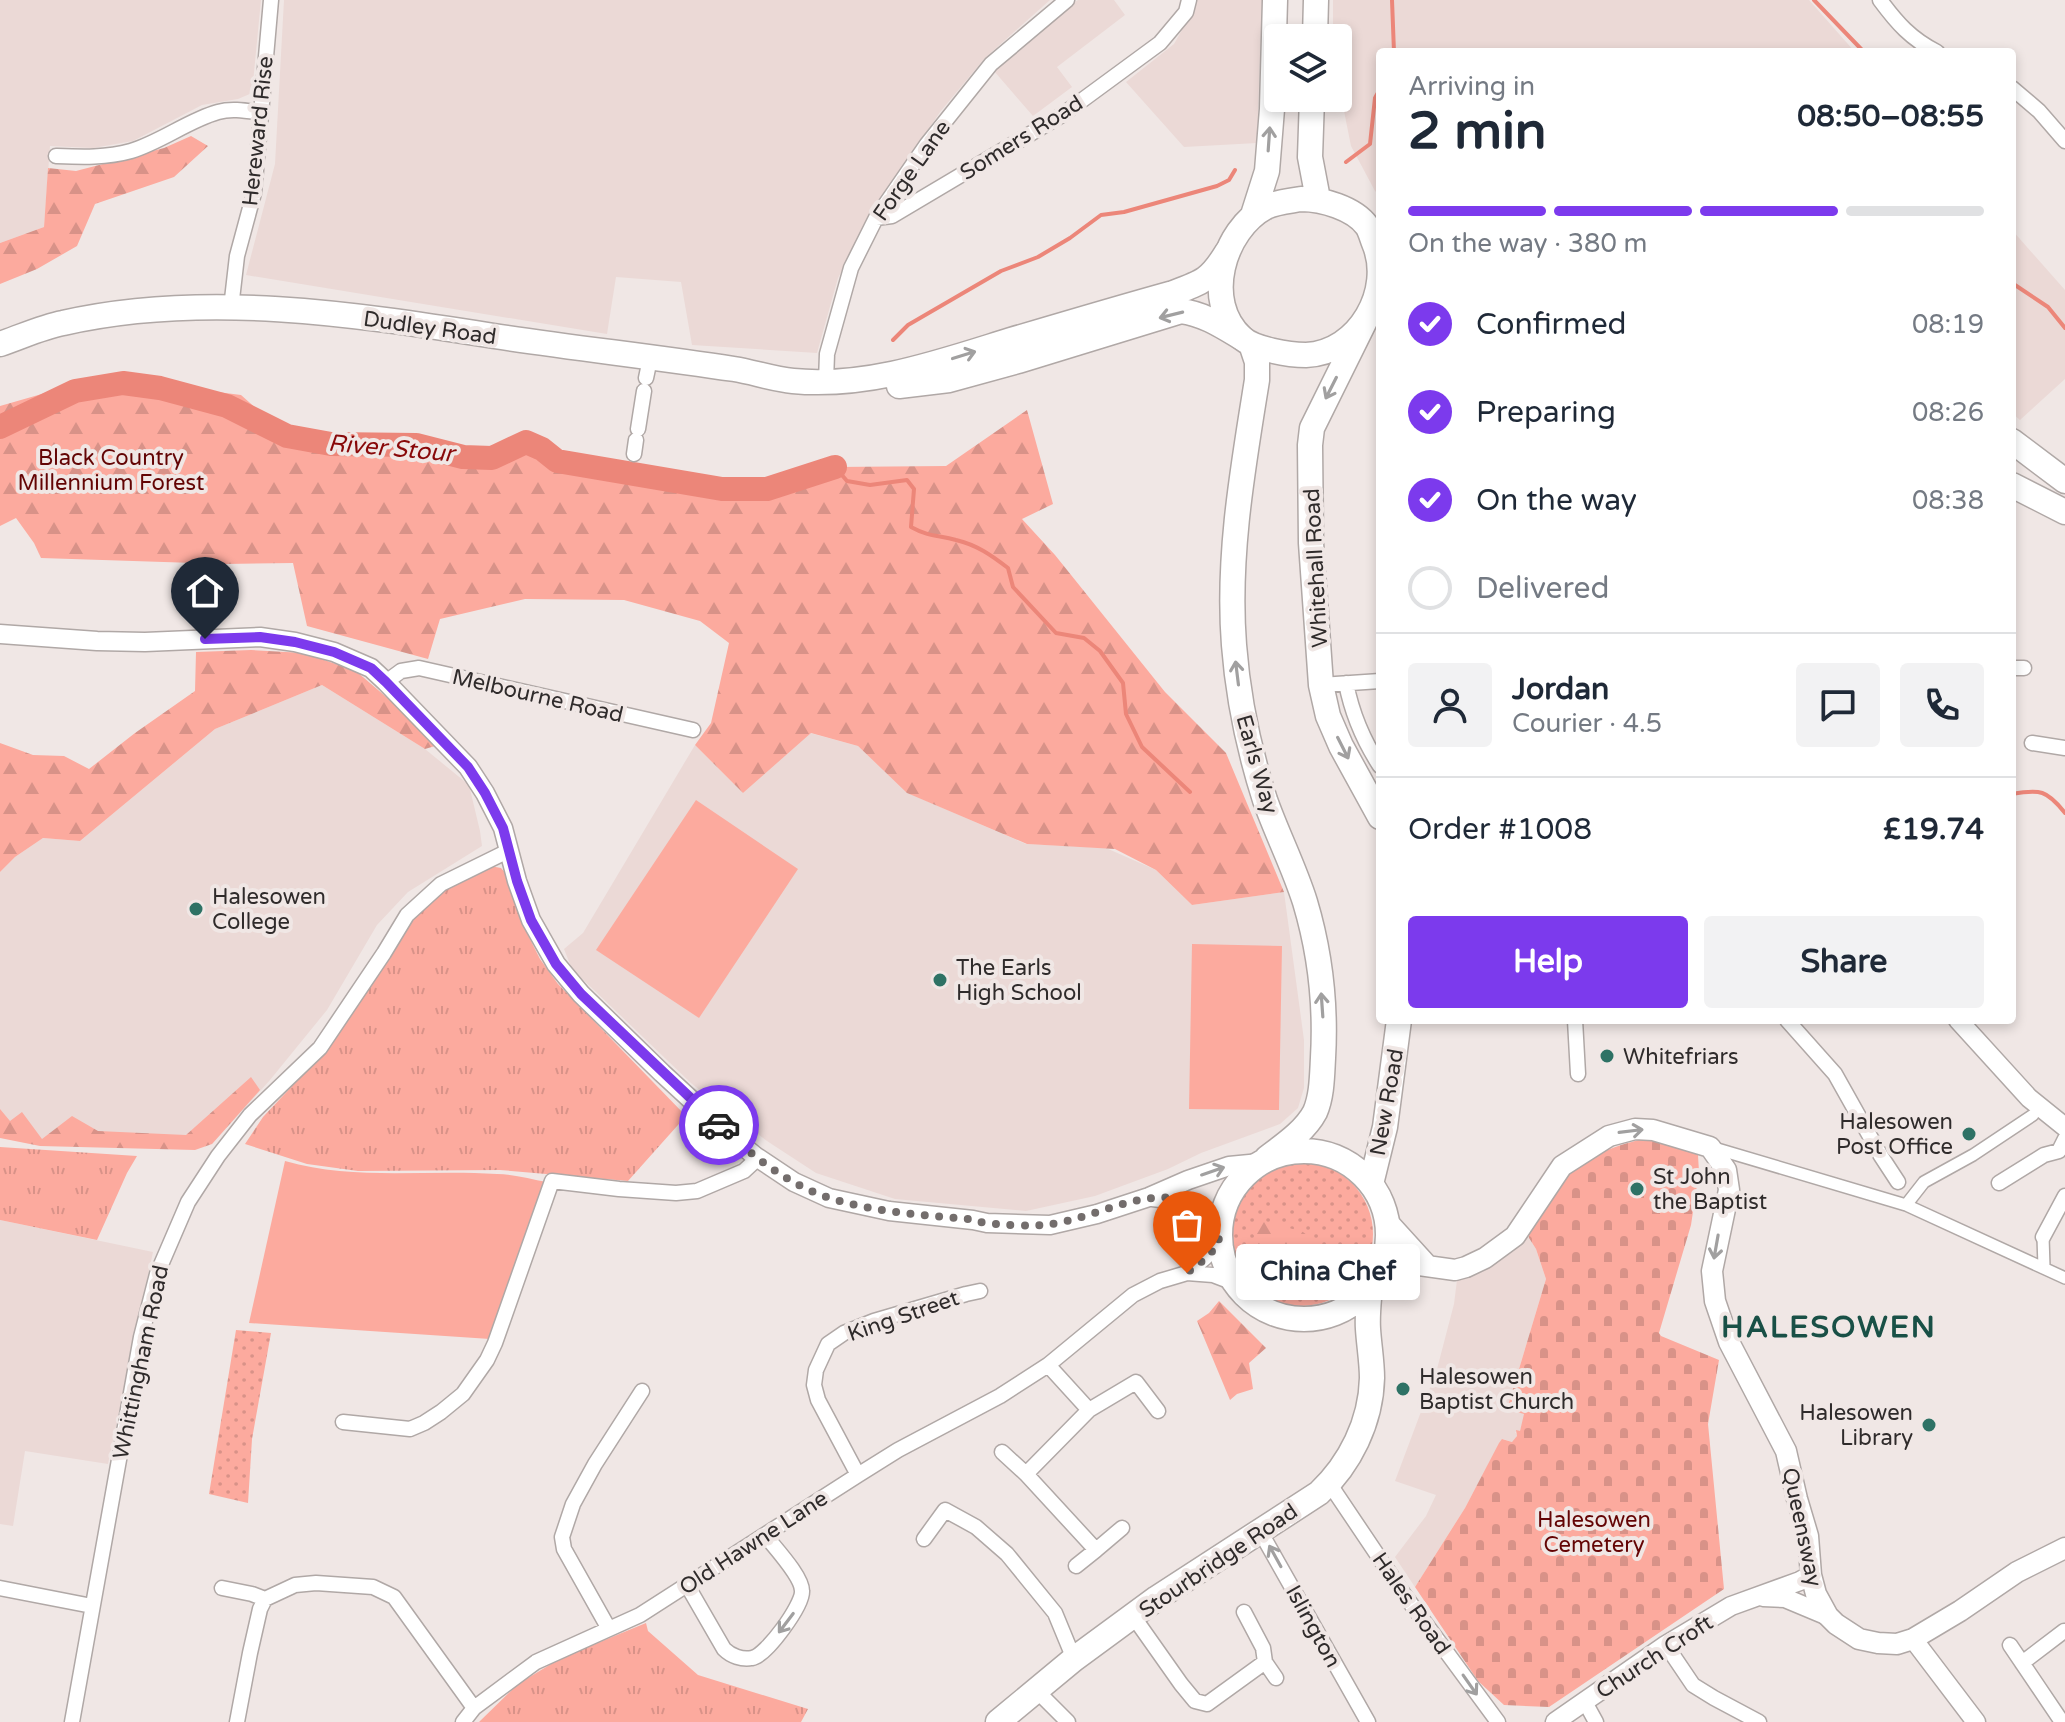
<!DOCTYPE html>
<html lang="en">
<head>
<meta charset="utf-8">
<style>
	body { margin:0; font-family:"Varela Round",sans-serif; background:#f2f2f3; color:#1f2937; height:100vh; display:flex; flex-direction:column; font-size:30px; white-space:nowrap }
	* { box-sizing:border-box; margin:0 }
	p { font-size:26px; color:#747a83 }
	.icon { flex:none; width:44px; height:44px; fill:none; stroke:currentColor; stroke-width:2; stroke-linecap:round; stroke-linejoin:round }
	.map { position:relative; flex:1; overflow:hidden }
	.sheet { position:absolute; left:1376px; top:48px; width:640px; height:976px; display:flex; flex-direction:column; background:#fff; border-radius:8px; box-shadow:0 4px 12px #0003 }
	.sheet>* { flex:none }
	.tools { position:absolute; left:1264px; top:24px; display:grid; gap:16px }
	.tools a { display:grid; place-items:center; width:88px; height:88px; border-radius:8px; background:#fff; box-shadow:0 4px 12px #0003; font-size:40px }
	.pin { position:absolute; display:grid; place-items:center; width:68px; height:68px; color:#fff; margin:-82px -34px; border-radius:50% 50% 50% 0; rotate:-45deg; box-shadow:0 0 8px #0007 }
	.pin .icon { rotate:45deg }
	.courier { position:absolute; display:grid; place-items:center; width:80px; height:80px; margin:-40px; border:6px solid #7c3aed; border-radius:50%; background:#fff; color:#222; box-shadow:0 2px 10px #0007 }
	.bubble { position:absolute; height:56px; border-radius:8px; background:#fff; box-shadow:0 4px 12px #0003; font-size:26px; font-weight:700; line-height:56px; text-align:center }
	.head em { font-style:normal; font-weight:700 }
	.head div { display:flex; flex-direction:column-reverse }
	.head { display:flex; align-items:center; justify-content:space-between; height:136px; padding:0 32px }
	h1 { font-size:52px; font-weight:700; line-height:60px }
	.bar { display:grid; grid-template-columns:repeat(4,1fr); gap:12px 8px; align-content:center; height:96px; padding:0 32px }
	.bar i { height:10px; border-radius:6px; background:#e0e1e3 }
	.bar .selected { background:#7c3aed }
	.bar p { grid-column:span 4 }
	.line { display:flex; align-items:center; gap:20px; padding:0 32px; border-top:2px solid #e0e1e3 }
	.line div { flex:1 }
	.round { display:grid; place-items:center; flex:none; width:84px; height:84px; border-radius:8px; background:#f2f2f3 }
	ol { padding:0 32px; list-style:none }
	li { display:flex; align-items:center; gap:24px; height:88px }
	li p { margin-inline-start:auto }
	li .icon { padding:8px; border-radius:50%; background:#7c3aed; color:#fff; stroke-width:4 }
	li:last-child { color:#747a83 }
	li i { width:44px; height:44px; border:4px solid #e0e1e3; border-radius:50% }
	.button { display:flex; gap:16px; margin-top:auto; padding:16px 32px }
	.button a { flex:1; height:92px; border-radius:8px; background:#7c3aed; color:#fff; font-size:32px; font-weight:700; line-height:92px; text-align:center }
	.button a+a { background:#f2f2f3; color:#1f2937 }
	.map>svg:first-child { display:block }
</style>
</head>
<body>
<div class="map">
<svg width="2065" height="1722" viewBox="0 0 2065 1722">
	<defs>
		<pattern id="grass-dots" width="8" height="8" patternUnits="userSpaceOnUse" patternTransform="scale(2)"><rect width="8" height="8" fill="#fcaa9e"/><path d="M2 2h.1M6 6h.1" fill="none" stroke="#d89288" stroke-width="1.8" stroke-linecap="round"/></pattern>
		<pattern id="forest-firs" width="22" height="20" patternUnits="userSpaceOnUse" patternTransform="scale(2)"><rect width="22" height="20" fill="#fcaa9e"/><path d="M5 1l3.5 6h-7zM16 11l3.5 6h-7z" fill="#d89288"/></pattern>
		<pattern id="cemetery-stones" width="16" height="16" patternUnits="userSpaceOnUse" patternTransform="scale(2)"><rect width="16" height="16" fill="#fcaa9e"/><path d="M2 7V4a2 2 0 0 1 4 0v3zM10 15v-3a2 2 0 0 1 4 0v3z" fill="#d89288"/></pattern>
		<pattern id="park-tufts" width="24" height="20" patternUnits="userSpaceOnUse" patternTransform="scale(2)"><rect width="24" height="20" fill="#fcaa9e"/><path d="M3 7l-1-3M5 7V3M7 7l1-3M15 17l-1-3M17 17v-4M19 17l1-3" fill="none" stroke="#d89288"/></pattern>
	</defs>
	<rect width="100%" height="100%" fill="#f0e7e5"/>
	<path fill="#ebd9d6" d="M0,0H261L252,93L238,99L202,105L133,141L93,148L50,146L44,227L0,243Z
		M284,0H1050L985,58L940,112L874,211L838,278L817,353L692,345L681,282L616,277L607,334L246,275L275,164Z
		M1078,0H1114L1125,15L1057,67L1072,87L1033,116L994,71L1061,11Z
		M1195,0H1262L1257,143L1184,147L1126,82L1174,44L1195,7Z
		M1333,0H1809L1855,52H1380V195L1375,191L1351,146L1338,81V38H1333Z
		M2012,230L2065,290V379L2020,420L2012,413Z
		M322,685L425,749L469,785L480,831L482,846L408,892L377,925L327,1010L270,1080L212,1144L43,1140L0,1134V872L15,857L43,838L80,841L215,729Z
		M810,733L858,746L908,793L1026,844L1106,848L1156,870L1192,905L1284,892L1304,1040V1088L1298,1108L1280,1124L1201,1153L1168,1169L1095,1196L1026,1211L895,1199L816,1173L767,1141L692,1084L572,969L564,949L583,933L695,745L743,793Z
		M0,1220L153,1252L108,1464L25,1451L13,1526L0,1524Z
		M1528,1231L1529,1238L1536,1249L1546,1279L1507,1409L1525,1414L1520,1431L1515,1432L1517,1435L1516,1440L1512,1442L1503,1439L1499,1444L1465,1508L1415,1587L1395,1557L1426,1516L1436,1495L1395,1481L1437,1369L1454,1304L1457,1280Z"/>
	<path fill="url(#grass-dots)" d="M1229 1234a72 72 0 1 1 144 0a72 72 0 1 1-144 0Z
		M236,1330L271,1333L252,1439L248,1503L209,1494Z"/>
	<path fill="url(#forest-firs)" d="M191,136L208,146L174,177L95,204L77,246L37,269L0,284V243L44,227L48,168L76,171L164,148Z
		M101,377L241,395L287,436L331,444L416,445L463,457L491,458L499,446L515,436L563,456L655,471L722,489H767L835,467L946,466L1027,410L1053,504L1022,519L1055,555L1165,692L1226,753L1284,892L1192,905L1156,870L1115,849L1027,844L907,793L858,746L811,733L743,793L695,745L711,723L729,643L700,621L624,600L525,599L440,619L428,659L307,626L293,563L225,564L41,558L34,543L16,518L0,526V406Z
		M251,650L304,653L356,671L427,732L435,746L425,749L322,685L215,729L80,841L43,838L15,857L0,872V743L33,755L64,756L89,769L135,733L195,691L196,652Z
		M251,1077L260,1090L212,1144L195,1150L40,1146L0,1138V1109L10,1121L22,1112L42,1139L72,1116L98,1131L186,1135Z
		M1261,1220L1303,1232L1322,1247L1321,1264L1298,1266L1279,1258L1256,1241L1251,1228Z
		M1219,1301L1266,1348L1249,1363L1253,1389L1237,1394L1230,1400L1197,1321L1209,1313Z"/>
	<path fill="url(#cemetery-stones)" d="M1643,1139L1676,1143L1698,1155L1699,1172L1691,1225L1659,1333L1661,1336L1719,1360L1708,1424L1724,1589L1549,1707L1504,1705L1478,1681L1415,1587L1465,1508L1499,1443L1502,1439L1512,1442L1517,1436L1516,1430L1520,1431L1524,1414L1507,1409L1546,1279L1536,1249L1529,1238L1528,1231C1538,1215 1548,1198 1560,1183C1581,1158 1613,1146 1643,1139Z"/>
	<path fill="url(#park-tufts)" d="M490,866L501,868L510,878L521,921L540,959L558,984L686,1116L628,1181L500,1170L358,1171L307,1164L245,1144L263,1117L326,1050L412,920L445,888Z
		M0,1147L137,1156L127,1173L97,1240L0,1220Z
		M646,1623L648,1631L698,1675L808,1709L801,1722H479L518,1684L561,1658Z"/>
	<path fill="#fcaa9e" d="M696,800L798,869L699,1018L596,950Z
		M1192,944L1282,946L1279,1110L1189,1109Z
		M285,1161C355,1181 426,1169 497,1174C513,1174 530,1179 547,1182L490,1339L249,1323Z"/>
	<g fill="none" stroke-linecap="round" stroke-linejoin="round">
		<path stroke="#ec8679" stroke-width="4" d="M1392,0L1394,52
			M1814,0L1864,52
			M1346,162L1370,144L1375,98L1380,89
			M2012,283L2048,307L2065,328
			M893,340L908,325L1001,271L1038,257L1070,238L1101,215L1124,212L1217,186L1229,180L1235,170
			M835,467L847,481L870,485L907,480L914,489L911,527C929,537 938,535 956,540C977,545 991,555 1008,568L1013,587L1056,633L1084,638L1100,651L1123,683L1126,714L1142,747L1190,792
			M2012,794C2040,789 2047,790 2065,813"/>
		<path stroke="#ec8679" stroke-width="24" d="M0,427L75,391L123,383L160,388L227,406L287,436L331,444L416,445L463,457L492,458L526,442L542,449L557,461L722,489H767L835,467"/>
		<defs>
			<path id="pedestrian" d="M1714,1148L1906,1205L2065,1278
				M1906,1205L1924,1182L1973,1155L2033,1115
				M2043,1237L2044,1267"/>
			<path id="minor" d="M1880,0C1897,23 1911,39 1937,52
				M2012,88L2039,111L2065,141
				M56,156C82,157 106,158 131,151C161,142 189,120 218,112C232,108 247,111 262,113
				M876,218L892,216L1062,115L1160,43L1186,12L1189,0
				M231,308L237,256L254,193L271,0
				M646,378L650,359
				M826,381L827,354L851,268L876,218L927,144L991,64L1067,0
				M638,429L644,391
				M634,454L636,440
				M2012,668H2024
				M386,682L401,671L419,668L693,730
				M1346,683C1352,714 1363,740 1380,766
				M1321,685L1380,681
				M2032,743L2065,748
				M1575,1020L1578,1074
				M1787,1020L1835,1074L1881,1156L1898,1182
				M1999,1183L2044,1155L2059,1151L2065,1139
				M2043,1237L2065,1196
				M1187,1273L1213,1275L1234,1283
				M1048,1365L1089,1410L1026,1474L1096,1550L1122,1528
				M1089,1410L1136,1382L1158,1411
				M343,1422L410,1429L424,1423L441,1412L463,1394L487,1360L495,1343L552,1181L619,1189L676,1193L697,1191L744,1171L758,1158
				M1002,1452L1026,1474
				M858,1475L818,1400L814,1385L816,1370L828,1344L844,1333L874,1321L966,1294L980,1291
				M1329,1483L1403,1593L1498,1722
				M1260,1531L1368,1722
				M924,1539L945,1510L976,1527L1007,1554L1055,1613L1074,1659
				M1076,1566L1096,1550
				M687,1585L724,1649C731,1656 742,1660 752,1658C766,1656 803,1605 802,1591C802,1576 774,1547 765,1535
				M0,1588L92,1606
				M222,1588L252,1594L265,1599
				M1133,1616L1181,1684L1195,1701L1207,1704L1265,1662L1263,1648L1244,1612
				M609,1629L564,1549L562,1537L573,1504L595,1464L642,1391
				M1666,1645L1693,1685L1714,1698L1759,1722
				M2010,1645L2062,1722
				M1265,1662L1276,1678
				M2022,1663L2064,1631
				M1036,1690L1068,1722
				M1585,1702L1596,1722
				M72,1722L141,1337L157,1274L188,1202L218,1156L250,1115L320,1048L384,953L407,915L441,884L510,850
				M237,1722L250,1653L260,1609L265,1599L295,1585L316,1583L373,1587L394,1597L474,1708
				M463,1722L474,1708L536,1662L640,1615L858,1475L898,1450L1000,1396L1048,1365L1133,1295L1160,1281L1187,1273L1205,1258L1219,1244"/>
			<path id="tertiary" d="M0,634L97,641L145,642L260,637L295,642L334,652L371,668L386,682L468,767L485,793L503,828L517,881L531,920L556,964L581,994L662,1073L726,1132L755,1156L794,1182L829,1198L889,1211L973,1220L987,1223L1050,1225L1097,1214L1149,1197L1188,1180L1229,1166L1260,1163
				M1958,1020L2029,1098L2065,1127
				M1152,1197C1195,1201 1194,1204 1219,1238
				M1763,1597L1785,1598L1828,1616
				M1913,1639L1976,1722
				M1555,1722L1666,1645L1731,1606L1800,1581L1811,1575"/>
			<path id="secondary" d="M1387,1221L1427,1265
				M1377,1276L1400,1266L1412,1264L1455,1270L1466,1267L1485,1258L1515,1236L1562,1166L1609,1136L1635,1129L1653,1130L1710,1147L1726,1170L1729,1190L1712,1271L1715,1301L1729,1342L1786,1451L1797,1499L1808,1536L1811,1575L1816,1594L1828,1616L1836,1624L1859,1639L1878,1643L1897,1644L1913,1639L1960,1611L2017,1572L2065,1548"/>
			<path id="primary" d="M0,344C21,337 42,327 63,323C204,291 353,314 494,336C574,348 654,357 734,369C753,372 773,379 793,381C868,388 940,362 1011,340C1065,324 1119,308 1173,293C1203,282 1210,280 1227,252
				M899,386L949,380L1018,361L1181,311C1204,314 1222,326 1242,338
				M2012,441L2065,481
				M2012,485L2065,512"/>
			<path id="trunk" d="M1315,38L1316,0
				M1312,98L1310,157L1318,199
				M1301,199C1322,199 1354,208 1367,226C1370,230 1372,238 1374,243C1394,290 1359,353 1306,355C1289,355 1254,349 1242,338C1202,302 1223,230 1266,207C1276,202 1290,201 1301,199Z
				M1253,215L1267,171L1272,109L1275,0
				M1366,319L1312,428L1310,445L1311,543L1321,685L1328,716L1341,746L1380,817
				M1251,344L1257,362V380C1243,467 1227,557 1234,645C1238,697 1249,750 1265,800C1277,834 1294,867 1305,902C1320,952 1326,1006 1323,1058C1322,1076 1322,1096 1315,1112C1305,1131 1284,1145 1267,1158
				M1220 1235a84 84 0 1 1 168 0a84 84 0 1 1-168 0Z
				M1371,1184L1385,1127L1399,1020
				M998,1722L1074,1659L1157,1598L1319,1493C1350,1464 1371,1422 1372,1378C1372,1362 1369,1345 1368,1329C1367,1315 1369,1300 1370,1286"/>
		</defs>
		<use href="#pedestrian" stroke="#b0a8a6" stroke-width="14"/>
		<use href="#minor" stroke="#b0a8a6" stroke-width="17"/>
		<use href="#tertiary" stroke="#b0a8a6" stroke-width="21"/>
		<use href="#secondary" stroke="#b0a8a6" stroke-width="23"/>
		<use href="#primary" stroke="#b0a8a6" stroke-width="27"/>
		<use href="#trunk" stroke="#b0a8a6" stroke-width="27"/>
		<use href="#pedestrian" stroke="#fff" stroke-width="11"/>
		<use href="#minor" stroke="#fff" stroke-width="14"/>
		<use href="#tertiary" stroke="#fff" stroke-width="18"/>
		<use href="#secondary" stroke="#fff" stroke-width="20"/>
		<use href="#primary" stroke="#fff" stroke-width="24"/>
		<use href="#trunk" stroke="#fff" stroke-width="24"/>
	</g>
	<defs><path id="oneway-shaft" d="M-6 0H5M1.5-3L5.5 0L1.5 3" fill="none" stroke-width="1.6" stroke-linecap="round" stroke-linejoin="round" transform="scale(2)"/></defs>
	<g stroke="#a1a0a0">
		<use href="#oneway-shaft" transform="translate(1269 139) rotate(-86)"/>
		<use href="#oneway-shaft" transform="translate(1171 315) rotate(166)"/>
		<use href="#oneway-shaft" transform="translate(964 355) rotate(-17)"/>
		<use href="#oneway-shaft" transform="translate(1331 388) rotate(117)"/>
		<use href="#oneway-shaft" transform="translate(1237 673) rotate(-97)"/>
		<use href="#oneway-shaft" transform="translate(1343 748) rotate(63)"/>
		<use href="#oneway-shaft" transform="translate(1322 1005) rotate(-94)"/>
		<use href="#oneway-shaft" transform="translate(1631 1131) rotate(-7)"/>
		<use href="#oneway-shaft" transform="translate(1213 1171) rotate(-19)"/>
		<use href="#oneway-shaft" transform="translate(1716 1247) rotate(100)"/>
		<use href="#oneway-shaft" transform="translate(1275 1556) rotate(-119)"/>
		<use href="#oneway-shaft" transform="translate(786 1623) rotate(127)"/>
		<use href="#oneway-shaft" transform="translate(1470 1685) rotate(55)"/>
	</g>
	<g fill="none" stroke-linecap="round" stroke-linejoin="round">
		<path stroke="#736d6c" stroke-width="8" stroke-dasharray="0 14.4" d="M719,1125C750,1154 788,1185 830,1198C874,1212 922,1215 968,1219C974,1220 979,1222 986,1223C1002,1225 1036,1227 1052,1224C1094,1218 1141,1189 1182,1200C1198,1205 1210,1225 1219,1238C1216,1253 1199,1263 1187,1273"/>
		<path stroke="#7c3aed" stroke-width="10" d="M205,639L260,637L295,642L334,652L371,668L386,682L468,767L485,793L503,828L517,881L531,920L556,964L581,994L719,1125"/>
	</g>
	<g fill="#2e7265" stroke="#f0e7e5" stroke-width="3">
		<circle cx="196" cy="909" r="8"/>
		<circle cx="940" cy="980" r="8"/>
		<circle cx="1607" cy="1056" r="8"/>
		<circle cx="1969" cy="1134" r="8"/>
		<circle cx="1637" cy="1189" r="8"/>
		<circle cx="1403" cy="1389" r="8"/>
		<circle cx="1929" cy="1425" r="8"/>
	</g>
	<g text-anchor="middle" stroke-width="8" stroke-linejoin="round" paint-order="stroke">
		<g font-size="22" fill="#2f2b2b" stroke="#f0e7e5">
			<text transform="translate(257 131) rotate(-84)" y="8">Hereward Rise</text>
			<text transform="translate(1021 137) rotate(-32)" y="8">Somers Road</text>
			<text transform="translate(911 170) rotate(-55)" y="8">Forge Lane</text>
			<text transform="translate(430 327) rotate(8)" y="8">Dudley Road</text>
			<text transform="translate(1315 568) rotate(-93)" y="8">Whitehall Road</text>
			<text transform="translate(538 695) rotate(13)" y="8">Melbourne Road</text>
			<text transform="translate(1258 764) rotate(74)" y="8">Earls Way</text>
			<text transform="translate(1386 1102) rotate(-80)" y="8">New Road</text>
			<text transform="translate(903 1315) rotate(-19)" y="8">King Street</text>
			<text transform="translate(140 1362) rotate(-78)" y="8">Whittingham Road</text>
			<text transform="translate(1803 1527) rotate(78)" y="8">Queensway</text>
			<text transform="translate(753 1542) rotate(-33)" y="8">Old Hawne Lane</text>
			<text transform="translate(1218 1560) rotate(-34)" y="8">Stourbridge Road</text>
			<text transform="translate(1412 1603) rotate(55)" y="8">Hales Road</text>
			<text transform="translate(1314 1626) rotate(61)" y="8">Islington</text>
			<text transform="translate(1654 1656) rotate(-33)" y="8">Church Croft</text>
		</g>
		<g font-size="22" fill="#630404" stroke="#f0e7e5">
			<text x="111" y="465">Black Country<tspan x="111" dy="25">Millennium Forest</tspan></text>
			<text x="1594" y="1527">Halesowen<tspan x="1594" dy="25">Cemetery</tspan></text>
		</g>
		<g font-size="22" fill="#2f2b2b" stroke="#f0e7e5" text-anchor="start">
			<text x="212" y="904">Halesowen<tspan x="212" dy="25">College</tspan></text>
			<text x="956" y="975">The Earls<tspan x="956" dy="25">High School</tspan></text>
			<text x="1623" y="1064">Whitefriars</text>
			<text x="1953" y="1129" text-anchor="end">Halesowen<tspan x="1953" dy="25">Post Office</tspan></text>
			<text x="1653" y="1184">St John<tspan x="1653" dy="25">the Baptist</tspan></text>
			<text x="1419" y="1384">Halesowen<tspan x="1419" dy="25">Baptist Church</tspan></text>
			<text x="1913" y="1420" text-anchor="end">Halesowen<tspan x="1913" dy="25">Library</tspan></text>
		</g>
		<g font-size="24" font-style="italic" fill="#880809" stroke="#f0e7e5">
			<text transform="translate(391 448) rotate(5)" y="8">River Stour</text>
		</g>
		<g font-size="30" font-weight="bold" letter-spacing="2" fill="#195046" stroke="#f0e7e5">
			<text x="1829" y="1337">HALESOWEN</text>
		</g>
	</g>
</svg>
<div class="tools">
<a><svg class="icon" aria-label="layers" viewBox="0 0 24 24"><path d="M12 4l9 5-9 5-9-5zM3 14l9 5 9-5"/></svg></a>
</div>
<div class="pin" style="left:1187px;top:1273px;background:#ea580c"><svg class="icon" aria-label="bag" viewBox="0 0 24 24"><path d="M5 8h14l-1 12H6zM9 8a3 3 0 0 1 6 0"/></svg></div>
<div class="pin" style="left:205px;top:639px;background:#1f2937"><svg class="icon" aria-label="home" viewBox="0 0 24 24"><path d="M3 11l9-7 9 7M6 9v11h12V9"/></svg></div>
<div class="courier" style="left:719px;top:1125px"><svg class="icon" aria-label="car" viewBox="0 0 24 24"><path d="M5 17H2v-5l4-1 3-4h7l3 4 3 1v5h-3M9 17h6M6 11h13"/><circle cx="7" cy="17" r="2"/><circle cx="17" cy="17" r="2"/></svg></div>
<div class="bubble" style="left:1236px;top:1244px;width:184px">China Chef</div>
<section class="sheet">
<div class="head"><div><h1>2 min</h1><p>Arriving in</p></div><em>08:50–08:55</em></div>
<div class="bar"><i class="selected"></i><i class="selected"></i><i class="selected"></i><i></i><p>On the way · 380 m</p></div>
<ol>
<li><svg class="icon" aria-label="check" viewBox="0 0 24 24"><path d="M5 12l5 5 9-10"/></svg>Confirmed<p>08:19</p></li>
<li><svg class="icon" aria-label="check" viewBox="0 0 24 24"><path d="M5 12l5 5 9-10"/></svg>Preparing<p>08:26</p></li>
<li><svg class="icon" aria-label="check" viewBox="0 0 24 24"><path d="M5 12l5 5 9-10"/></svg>On the way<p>08:38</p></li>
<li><i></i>Delivered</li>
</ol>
<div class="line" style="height:144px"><a class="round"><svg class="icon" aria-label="person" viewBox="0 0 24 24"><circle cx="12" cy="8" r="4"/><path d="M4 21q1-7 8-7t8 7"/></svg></a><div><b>Jordan</b><p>Courier · 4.5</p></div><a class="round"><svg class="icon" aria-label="chat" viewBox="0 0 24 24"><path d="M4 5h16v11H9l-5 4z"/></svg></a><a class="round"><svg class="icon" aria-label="phone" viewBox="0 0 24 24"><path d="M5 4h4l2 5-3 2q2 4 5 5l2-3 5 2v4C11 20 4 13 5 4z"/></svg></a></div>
<div class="line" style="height:104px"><div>Order #1008</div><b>£19.74</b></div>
<div class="button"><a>Help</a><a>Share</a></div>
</section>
</div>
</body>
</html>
